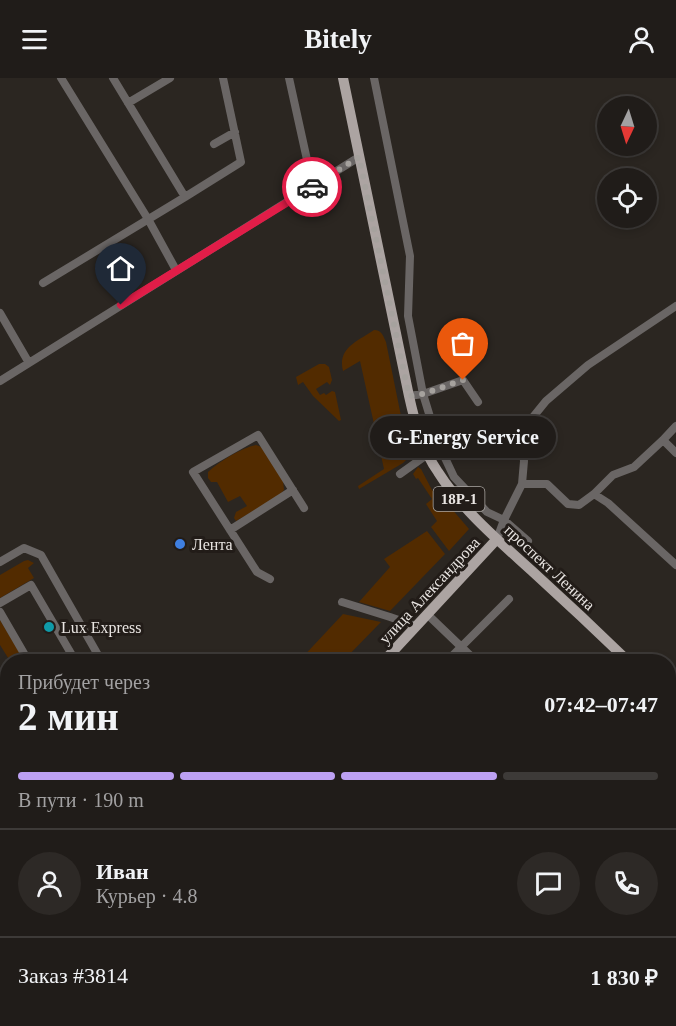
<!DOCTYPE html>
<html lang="ru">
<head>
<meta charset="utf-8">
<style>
	body { margin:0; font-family:"Times New Roman",serif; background:#2d2926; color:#f1f3f6; height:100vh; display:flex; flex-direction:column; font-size:22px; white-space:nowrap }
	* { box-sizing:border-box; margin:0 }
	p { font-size:20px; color:#a2a1a2 }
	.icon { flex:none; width:33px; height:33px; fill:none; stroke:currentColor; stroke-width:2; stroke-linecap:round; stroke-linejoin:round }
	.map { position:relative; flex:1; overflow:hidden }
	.drawer { position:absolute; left:0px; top:576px; width:676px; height:372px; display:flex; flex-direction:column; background:#201c19; border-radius:24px 24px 0 0; box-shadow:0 3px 9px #0003,0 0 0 2px #3d3a38 }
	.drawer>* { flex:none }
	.needle { width:39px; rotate:184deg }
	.tools { position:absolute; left:597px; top:18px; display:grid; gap:12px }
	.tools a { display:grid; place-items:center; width:60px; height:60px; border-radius:50%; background:#201c19; box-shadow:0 3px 9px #0003,0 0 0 2px #3d3a38; font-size:30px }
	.pin { position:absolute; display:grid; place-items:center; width:51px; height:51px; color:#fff; margin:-62px -26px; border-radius:50% 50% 50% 0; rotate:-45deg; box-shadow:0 0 6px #0007 }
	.pin .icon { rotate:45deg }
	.courier { position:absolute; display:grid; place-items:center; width:60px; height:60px; margin:-30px; border:4px solid #e11d48; border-radius:50%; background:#fff; color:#222; box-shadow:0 2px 8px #0007 }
	.bubble { position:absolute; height:42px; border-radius:21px; background:#201c19; box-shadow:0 3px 9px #0003,0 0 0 2px #3d3a38; font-size:20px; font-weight:600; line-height:42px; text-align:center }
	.summary em { font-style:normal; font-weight:600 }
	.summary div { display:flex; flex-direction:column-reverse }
	.summary { display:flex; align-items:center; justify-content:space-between; height:102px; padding:0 18px }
	h1 { font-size:39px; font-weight:600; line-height:45px }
	.bar { display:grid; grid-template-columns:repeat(4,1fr); gap:9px 6px; align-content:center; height:72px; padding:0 18px }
	.bar i { height:8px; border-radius:4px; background:#3d3a38 }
	.bar .selected { background:#bca0f2 }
	.bar p { grid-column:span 4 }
	.line { display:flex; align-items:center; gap:15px; padding:0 18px; border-top:2px solid #3d3a38 }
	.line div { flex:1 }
	.round { display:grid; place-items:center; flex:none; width:63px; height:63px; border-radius:32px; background:#2d2926 }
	header { display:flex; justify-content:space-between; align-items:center; height:78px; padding:0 18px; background:#201c19; font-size:27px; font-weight:600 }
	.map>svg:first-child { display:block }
</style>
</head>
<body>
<header><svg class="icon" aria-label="menu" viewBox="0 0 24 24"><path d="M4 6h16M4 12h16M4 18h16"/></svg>Bitely<svg class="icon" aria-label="person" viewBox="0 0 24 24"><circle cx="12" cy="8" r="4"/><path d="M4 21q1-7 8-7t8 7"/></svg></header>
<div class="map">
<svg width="676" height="948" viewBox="0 0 676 948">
	<rect width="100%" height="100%" fill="#2b2621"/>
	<path fill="#522b00" d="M374,252C382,252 383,258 386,264L401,338L410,367V374L408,380L403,385L359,411L358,408L384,391L360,283L343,293C337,270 358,263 374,252Z
		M319,286H325L329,289L332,302L330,307L327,304L316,311L320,317L324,315L326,317L332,313L335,314L341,342L339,343L313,318L303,304L298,307L296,299Z
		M256,367L264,370L283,403L284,412L278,419L236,443L234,440L236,434L247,428L240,418L228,424L217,404H211L208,400V394C220,383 241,370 256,367Z
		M418,389L421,391L432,412L445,423L469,451L449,473L431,449L437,443L426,426L432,421L418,400L416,401L413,396Z
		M427,453L445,476L390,533L359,524L390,489L384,481Z
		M28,482L34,485L28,490L34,500L0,520V497L24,483Z
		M343,536L381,544L343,583H299Z
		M0,542L24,582L23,583H10L0,567Z"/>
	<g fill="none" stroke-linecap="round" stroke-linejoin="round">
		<path stroke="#6a6665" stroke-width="8" d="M61,0L148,141L176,192
			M289,0L313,109
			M374,0L410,178L408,238L423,316L438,365L454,399L487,434L504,442L528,463
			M128,25L170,0
			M214,66L235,54
			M185,119L241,84L223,0
			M43,205L185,119L113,0
			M0,235L29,285
			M0,303L359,79
			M409,318L423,316L463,302L478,324
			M663,362L676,375
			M400,396L428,376
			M522,406H547L568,426L579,427L594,416L613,397L634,389L663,362L676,348
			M594,416L608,425L676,487
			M230,452L293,412
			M497,461L504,442L522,406L524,383L520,355L546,323L588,287L676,228
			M0,484L24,470L41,477L102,584
			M270,501L257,494L193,394L258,357L304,430
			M342,524L390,539L416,548
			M0,525L31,507L76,584
			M0,534L29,584
			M427,536L477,584
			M446,584L509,521
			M0,607L8,602
			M0,648L8,661
			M669,765L676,771
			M669,875L676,868
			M669,881L676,888
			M68,940L76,948
			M192,940L199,948
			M218,940L226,948
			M347,940L355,948
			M474,940L482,948
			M603,940L611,948"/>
		<path stroke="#aca4a2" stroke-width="10" d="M343,0L409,318C415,345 422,371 438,394C462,432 499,463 532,493C565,523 597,553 629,584
			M383,584L497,461
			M669,621L676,628
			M0,909L8,904"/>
		<path stroke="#b5b1ae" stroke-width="1.5" d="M0,939L8,934
			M35,940L41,948
			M52,940L55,948"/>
	</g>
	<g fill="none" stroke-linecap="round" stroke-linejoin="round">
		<path stroke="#a6a29e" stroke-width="6" stroke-dasharray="0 10.8" d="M312,109L359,79L409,318L423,316L463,302"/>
		<path stroke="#e11d48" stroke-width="8" d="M121,227L312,109"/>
	</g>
	<circle fill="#3f7fe0" stroke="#221c18" stroke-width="2" cx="180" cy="466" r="6"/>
	<circle fill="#0f9aa8" stroke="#221c18" stroke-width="2" cx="49" cy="549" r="6"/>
	<g text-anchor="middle" stroke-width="6" stroke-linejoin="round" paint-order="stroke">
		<rect fill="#221c18" stroke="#ada9a5" stroke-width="1.5" x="433.5" y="409" width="51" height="24" rx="4.5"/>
		<g font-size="15" font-weight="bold" fill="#e9e5e2">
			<text x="459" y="426">18Р-1</text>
		</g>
		<g font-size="16" fill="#e9e5e2" stroke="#221c18" text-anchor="start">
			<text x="192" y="472">Лента</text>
			<text x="61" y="555">Lux Express</text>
		</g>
		<g font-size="16" fill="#e9e5e2" stroke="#221c18">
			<text transform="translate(550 489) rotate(43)" y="6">проспект Ленина</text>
			<text transform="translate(429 512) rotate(-47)" y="6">улица Александрова</text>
		</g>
	</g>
</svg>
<div class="tools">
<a><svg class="needle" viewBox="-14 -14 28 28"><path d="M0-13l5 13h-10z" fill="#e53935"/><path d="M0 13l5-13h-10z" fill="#a2a1a2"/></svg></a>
<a><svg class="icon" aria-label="locate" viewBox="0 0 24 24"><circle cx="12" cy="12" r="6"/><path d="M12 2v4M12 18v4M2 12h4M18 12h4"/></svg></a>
</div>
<div class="pin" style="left:463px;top:302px;background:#ea580c"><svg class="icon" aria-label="bag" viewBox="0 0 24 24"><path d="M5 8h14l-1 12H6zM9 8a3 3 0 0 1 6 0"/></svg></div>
<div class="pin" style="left:121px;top:227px;background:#1f2937"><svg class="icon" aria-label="home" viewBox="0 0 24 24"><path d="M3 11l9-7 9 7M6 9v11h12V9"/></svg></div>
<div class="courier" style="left:312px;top:109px"><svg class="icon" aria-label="car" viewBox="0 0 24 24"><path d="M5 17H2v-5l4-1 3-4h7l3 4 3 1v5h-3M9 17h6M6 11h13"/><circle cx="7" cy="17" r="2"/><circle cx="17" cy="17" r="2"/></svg></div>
<div class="bubble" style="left:370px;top:338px;width:186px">G-Energy Service</div>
<section class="drawer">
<div class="summary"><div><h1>2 мин</h1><p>Прибудет через</p></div><em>07:42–07:47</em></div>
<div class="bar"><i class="selected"></i><i class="selected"></i><i class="selected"></i><i></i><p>В пути · 190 m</p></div>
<div class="line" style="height:108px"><a class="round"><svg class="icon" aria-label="person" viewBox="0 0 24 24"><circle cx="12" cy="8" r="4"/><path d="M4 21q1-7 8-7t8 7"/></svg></a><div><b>Иван</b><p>Курьер · 4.8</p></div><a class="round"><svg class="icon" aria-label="chat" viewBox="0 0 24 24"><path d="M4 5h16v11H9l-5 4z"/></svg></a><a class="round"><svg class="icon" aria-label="phone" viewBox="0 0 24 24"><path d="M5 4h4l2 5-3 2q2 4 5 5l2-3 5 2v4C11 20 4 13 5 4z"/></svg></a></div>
<div class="line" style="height:78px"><div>Заказ #3814</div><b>1 830 ₽</b></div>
</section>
</div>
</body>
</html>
